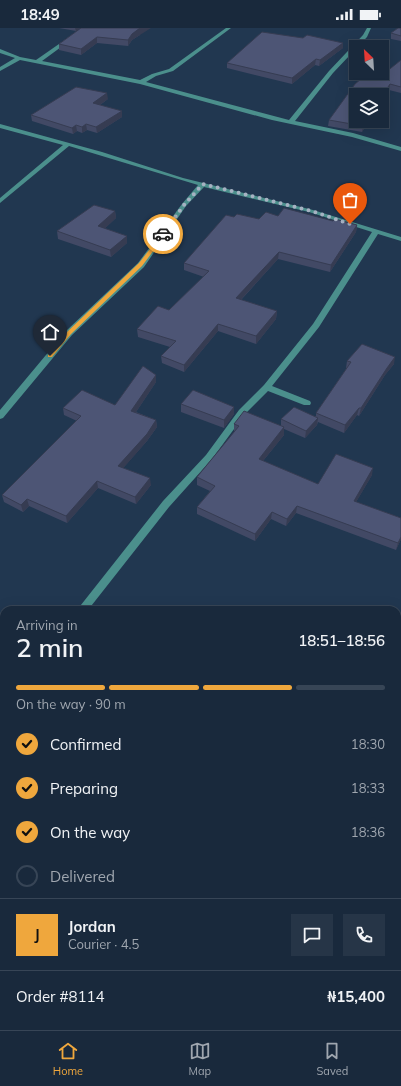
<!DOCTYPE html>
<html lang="en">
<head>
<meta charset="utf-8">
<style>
	body { margin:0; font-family:Mulish,sans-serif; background:#263547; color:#f1f3f6; height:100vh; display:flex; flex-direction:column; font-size:15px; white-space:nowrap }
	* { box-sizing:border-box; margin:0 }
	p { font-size:13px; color:#9fa6af }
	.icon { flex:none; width:22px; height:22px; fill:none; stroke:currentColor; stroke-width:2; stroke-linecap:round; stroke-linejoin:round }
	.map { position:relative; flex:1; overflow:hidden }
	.side { position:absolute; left:0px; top:578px; width:401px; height:424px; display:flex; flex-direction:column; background:#19293c; border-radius:12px 12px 0 0; box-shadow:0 4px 16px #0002,0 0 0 1px #374556 }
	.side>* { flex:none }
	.needle { width:26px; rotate:335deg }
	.buttons { position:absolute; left:349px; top:12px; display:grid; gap:8px }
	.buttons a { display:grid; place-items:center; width:40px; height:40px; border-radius:0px; background:#19293c; box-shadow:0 4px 16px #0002,0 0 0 1px #374556; font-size:20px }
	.pin { position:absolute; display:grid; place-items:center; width:34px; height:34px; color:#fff; margin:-41px -17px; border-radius:50% 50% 50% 0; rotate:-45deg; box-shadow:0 0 4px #0007 }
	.pin .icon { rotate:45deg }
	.courier { position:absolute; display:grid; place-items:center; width:40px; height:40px; margin:-20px; border:3px solid #efa73d; border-radius:50%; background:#fff; color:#222; box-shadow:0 1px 5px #0007 }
	.summary em { font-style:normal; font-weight:600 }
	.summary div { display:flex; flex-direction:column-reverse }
	.summary { display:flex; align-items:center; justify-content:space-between; height:68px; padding:0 16px }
	h1 { font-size:26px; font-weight:600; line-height:30px }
	.bar { display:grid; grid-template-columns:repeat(4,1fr); gap:6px 4px; align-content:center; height:48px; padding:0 16px }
	.bar i { height:5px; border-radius:3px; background:#374556 }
	.bar .on { background:#efa73d }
	.bar p { grid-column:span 4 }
	.line { display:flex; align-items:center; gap:10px; padding:0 16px; border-top:1px solid #374556 }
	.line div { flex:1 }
	.round { display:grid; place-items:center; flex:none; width:42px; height:42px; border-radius:0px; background:#263547 }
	ol { padding:0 16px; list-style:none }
	li { display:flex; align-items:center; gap:12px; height:44px }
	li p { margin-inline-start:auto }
	li .icon { padding:4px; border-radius:50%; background:#efa73d; color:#111; stroke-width:4 }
	li:last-child { color:#9fa6af }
	li i { width:22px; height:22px; border:2px solid #374556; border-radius:50% }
	.status { display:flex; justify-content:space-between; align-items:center; height:28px; padding:0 20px; background:#19293c; direction:ltr }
	.status svg { height:11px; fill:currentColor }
	.menu { display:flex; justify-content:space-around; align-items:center; height:56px; border-top:1px solid #374556; background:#19293c; font-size:11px; color:#9fa6af }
	.menu a { display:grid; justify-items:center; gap:2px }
	.menu .on { color:#efa73d }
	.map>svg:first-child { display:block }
</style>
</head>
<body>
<div class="status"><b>18:49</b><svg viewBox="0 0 49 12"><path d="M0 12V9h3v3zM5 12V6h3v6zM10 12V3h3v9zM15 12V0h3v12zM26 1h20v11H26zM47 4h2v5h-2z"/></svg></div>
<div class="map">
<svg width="401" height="1002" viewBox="0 0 401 1002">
	<rect width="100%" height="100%" fill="#213750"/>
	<path fill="#73474c" d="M0,741H4V998H397V815H401V1002H0Z"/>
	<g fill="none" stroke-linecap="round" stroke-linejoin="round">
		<path fill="#4b8f8c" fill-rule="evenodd" d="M82,0H87L42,33L140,52L152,46L169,41L226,0H231L173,43L156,48L146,54L289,92L329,43L363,7L367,0H371L367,9L333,45L295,93L353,105L401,119V123L352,109L272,92L140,56L20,32L0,43V39L15,30L0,25V21L20,29L36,32Z
			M0,96L102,124L183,150L313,182L401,209V213L378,206L319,299L272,358L310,373L311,375L310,377H304L268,363L245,386L212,431L169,479L88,582H77L163,473L206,427L239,382L264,357L313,296L372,204L309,184L204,159L186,178L144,239L72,307L3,390L0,391V382L66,303L138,235L182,176L198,157L69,118L0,175V170L63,117L0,100Z
			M401,592V606L397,608V594Z
			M4,694V712L0,714V696Z"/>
	</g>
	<path fill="#424965" d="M59,0H80L76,3Z
		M81,0L140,7L132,12L128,18L97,15L81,27L59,22V16Z
		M401,0V13L391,11V5Z
		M343,20L319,38L315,37L292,56L227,40V35Z
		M401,32V65L389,62L382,73V67L356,93H369L362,104L328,98L329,92Z
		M108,71L100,77L122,89L97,105L87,102L82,105L77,103L73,106L32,93L31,87Z
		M115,183L116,190L104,201L127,215L111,229L58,211L57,203Z
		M278,188L333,193L357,197L356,204L330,244L278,231L241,272L277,283L276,291L256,316L218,303L184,344L162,335L161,328L170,319L138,309L137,301L169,282L204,249L184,242V235L234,189L259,191Z
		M347,333L394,336L385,347L359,388L357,387L344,405L318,394L317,397L305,410L284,401V407L263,433L318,456L372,447L356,474L401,490V511L396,522L296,485L286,498L271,491L255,513L197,486V479L210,463L197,457V449L234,404V396L281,398V391L316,388V385L347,340H346Z
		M156,347V354L136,384L156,392L157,399L147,413L123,440L151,457L136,476L98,460L67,495L29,478L23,484L4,474L2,467L77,393L64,387L63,380L115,377Z
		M181,376L234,379V386L224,400L181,384Z"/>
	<path fill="#363c52" d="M75,0H80L76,3Z
		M140,0H151L132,12L128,18V12L132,6Z
		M97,9V15L81,27V21Z
		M343,15V20L319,38L320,32Z
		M316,31L315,37L292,56V50Z
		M390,56L389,62L382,73V68Z
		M107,65L108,71L94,81L93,75Z
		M122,83V89L97,105L96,99Z
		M366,93H369L362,104L363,98Z
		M86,96L87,102L82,105V99Z
		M76,97L77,103L73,106L72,100Z
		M115,183L116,190L99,206L98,198Z
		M357,197L356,204L330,244L331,237Z
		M127,208V215L111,229L110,222Z
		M279,224L278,231L236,277V270Z
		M277,283L276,291L256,316V308Z
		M218,296V303L184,344V337Z
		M395,329L394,336L385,347L359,388L361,380L387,340Z
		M156,347V354L132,390L131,383Z
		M234,379V386L224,400V392Z
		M359,380L357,387L344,405L345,397Z
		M318,390L317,397L305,410L306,403Z
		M156,392L157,399L147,413L119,445L118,438Z
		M284,399V407L258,439L259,431Z
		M373,440L372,447L352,481L354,473Z
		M150,450L151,457L136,476L135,469Z
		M97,453L98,460L67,495L66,488Z
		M27,471L29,478L23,484L21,477Z
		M297,478L296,485L286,498L287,491Z
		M272,484L271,491L255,513V506Z
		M401,509V511L396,522L398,515Z"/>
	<path fill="#4d5575" stroke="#363c52" d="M81,0H140L132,6L128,12L97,9L81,21L59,16Z
		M398,0H401V8L391,5Z
		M262,4L303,10L307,7L343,15L320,32L316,31L292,50L227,35Z
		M401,32V59L390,56L382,68V67H356V93H366L363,98L329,92L355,56L368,45L381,48Z
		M76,59L107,65L93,75L122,83L96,99L86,96L82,99L76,97L72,100L31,87Z
		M94,177L115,183L98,198L127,208L110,222L57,203Z
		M284,180L333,193L335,191L357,197L331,237L279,224L236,270L277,283L256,308L218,296L184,337L161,328L176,313L137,301L158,278L169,282L209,243L184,235L226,187L234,189L237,186L259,191L266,184L278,188Z
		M362,316L395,329L387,340L361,380H359L345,397L316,385L351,334L347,333Z
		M143,338L156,347L131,383L156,392L147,406L118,438L150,450L135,469L97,453L66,488L27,471L21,477L2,467L81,388L63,380L82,362L115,377Z
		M193,362L234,379L224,392L181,376Z
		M294,379L318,390L306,403L281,391Z
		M244,383L284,399L259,431L318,456L336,426L373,440L354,473L401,490V509L398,515L297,478L287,491L272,484L255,506L197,479L215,458L197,449L239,398L234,396Z"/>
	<path fill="#efa73d" d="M163,204L166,206L142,238L71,306L52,329H48V327L67,304L139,235Z"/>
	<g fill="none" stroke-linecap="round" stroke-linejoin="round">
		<path stroke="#a6b2c2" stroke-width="4" stroke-dasharray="0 7.2" d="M163,206L184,177L203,156L312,183L350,196"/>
	</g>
</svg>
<div class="buttons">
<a><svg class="needle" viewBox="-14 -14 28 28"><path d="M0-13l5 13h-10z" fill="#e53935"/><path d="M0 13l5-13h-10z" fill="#9fa6af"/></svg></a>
<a><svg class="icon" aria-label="layers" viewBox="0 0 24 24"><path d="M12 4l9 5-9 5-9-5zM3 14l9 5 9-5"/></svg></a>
</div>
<div class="pin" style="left:350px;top:196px;background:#ea580c"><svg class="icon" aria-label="bag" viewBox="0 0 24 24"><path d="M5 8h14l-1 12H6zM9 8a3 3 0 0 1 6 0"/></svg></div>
<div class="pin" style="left:50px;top:328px;background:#1f2937"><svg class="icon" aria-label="home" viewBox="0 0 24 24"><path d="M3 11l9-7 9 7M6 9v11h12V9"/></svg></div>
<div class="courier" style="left:163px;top:206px"><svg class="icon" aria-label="car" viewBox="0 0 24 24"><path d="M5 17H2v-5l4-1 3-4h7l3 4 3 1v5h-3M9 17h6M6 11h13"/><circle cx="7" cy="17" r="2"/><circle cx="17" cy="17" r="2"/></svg></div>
<section class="side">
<div class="summary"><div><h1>2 min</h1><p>Arriving in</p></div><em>18:51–18:56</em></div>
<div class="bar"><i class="on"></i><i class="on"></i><i class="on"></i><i></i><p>On the way · 90 m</p></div>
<ol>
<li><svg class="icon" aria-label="check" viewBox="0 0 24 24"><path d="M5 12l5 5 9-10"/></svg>Confirmed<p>18:30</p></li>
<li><svg class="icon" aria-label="check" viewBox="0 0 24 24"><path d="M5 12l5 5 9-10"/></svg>Preparing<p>18:33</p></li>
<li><svg class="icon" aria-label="check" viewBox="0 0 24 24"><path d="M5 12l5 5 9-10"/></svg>On the way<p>18:36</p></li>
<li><i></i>Delivered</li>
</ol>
<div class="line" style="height:72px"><b class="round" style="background:#efa73d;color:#111">J</b><div><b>Jordan</b><p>Courier · 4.5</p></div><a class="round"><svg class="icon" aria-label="chat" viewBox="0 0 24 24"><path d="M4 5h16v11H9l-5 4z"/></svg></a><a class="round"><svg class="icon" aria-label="phone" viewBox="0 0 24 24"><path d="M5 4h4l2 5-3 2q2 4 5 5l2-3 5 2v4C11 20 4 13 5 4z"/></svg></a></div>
<div class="line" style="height:52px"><div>Order #8114</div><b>₦15,400</b></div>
</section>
</div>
<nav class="menu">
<a class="on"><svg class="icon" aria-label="home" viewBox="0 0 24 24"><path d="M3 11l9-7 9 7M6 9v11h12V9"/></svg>Home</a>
<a><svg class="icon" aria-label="map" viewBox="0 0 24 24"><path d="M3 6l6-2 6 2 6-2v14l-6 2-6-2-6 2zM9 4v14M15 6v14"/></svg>Map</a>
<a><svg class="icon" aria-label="saved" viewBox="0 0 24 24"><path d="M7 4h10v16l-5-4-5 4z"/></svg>Saved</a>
</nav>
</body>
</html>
